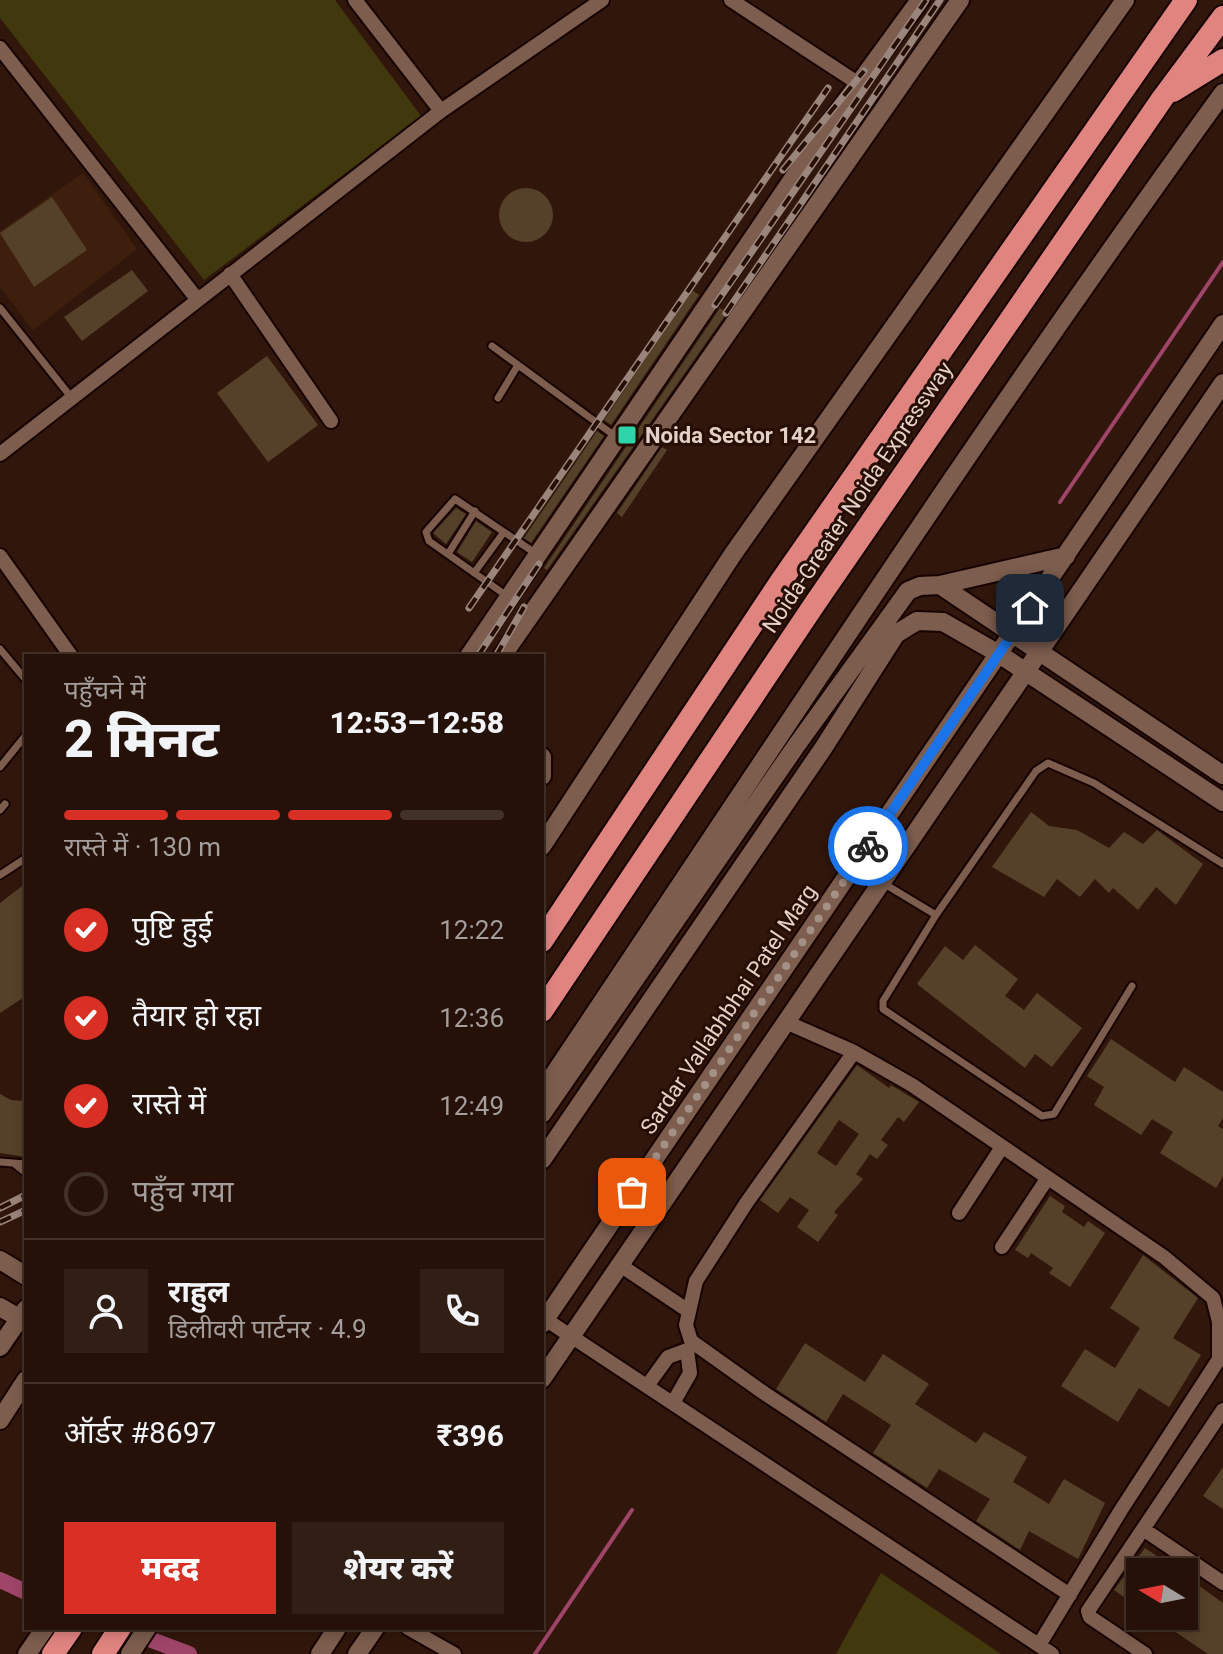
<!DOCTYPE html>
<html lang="hi">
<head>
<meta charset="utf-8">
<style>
	body { margin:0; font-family:Roboto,"Noto Sans Devanagari",sans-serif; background:#311f16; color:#f1f3f6; height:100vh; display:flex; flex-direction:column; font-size:30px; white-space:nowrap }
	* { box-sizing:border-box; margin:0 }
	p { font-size:26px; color:#a39d9c }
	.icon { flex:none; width:44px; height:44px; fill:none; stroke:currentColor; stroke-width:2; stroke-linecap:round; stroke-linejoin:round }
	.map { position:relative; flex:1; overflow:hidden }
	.details { position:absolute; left:24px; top:654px; width:520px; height:976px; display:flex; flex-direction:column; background:#251108; border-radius:0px; box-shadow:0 4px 12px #0003,0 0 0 2px #423129 }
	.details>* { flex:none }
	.needle { width:52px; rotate:280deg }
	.controls { position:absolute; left:1126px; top:1558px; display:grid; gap:16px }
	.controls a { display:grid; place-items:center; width:72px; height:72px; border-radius:0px; background:#251108; box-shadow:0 4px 12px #0003,0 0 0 2px #423129; font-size:40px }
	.pin { position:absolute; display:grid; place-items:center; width:68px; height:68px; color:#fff; margin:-34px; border-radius:16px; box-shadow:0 4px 12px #0006 }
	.courier { position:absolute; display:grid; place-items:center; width:80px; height:80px; margin:-40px; border:6px solid #1a73e8; border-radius:50%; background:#fff; color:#222; box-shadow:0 2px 10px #0007 }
	.head em { font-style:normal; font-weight:800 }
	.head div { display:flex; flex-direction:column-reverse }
	.head { display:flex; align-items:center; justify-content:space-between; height:136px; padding:0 40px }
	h1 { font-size:52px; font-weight:800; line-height:60px }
	.bar { display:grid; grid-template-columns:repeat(4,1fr); gap:12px 8px; align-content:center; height:96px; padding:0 40px }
	.bar i { height:10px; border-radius:6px; background:#423129 }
	.bar .selected { background:#d93025 }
	.bar p { grid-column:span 4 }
	.line { display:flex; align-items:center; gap:20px; padding:0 40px; border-top:2px solid #423129 }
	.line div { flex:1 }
	.round { display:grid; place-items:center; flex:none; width:84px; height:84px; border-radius:0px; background:#311f16 }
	ol { padding:0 40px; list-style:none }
	li { display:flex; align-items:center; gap:24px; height:88px }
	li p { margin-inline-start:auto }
	li .icon { padding:8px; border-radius:50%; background:#d93025; color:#fff; stroke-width:4 }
	li:last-child { color:#a39d9c }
	li i { width:44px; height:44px; border:4px solid #423129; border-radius:50% }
	.cta { display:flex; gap:16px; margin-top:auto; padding:16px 40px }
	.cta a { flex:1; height:92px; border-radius:0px; background:#d93025; color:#fff; font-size:32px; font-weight:800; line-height:92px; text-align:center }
	.cta a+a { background:#311f16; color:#f1f3f6 }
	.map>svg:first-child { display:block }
</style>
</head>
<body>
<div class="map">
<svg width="1223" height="1654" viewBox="0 0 1223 1654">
	<rect width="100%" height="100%" fill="#31170b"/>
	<path fill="#3e1e0d" d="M83,173L137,249L33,330L0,287V231Z"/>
	<path fill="#41380e" d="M0,0H335L421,116L204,280L0,18Z
		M881,1573L1001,1654H836Z"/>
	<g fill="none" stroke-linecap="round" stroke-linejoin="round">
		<path stroke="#9f456a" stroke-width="4" d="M1060,502L1223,262
			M535,1654L632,1510"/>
		<path stroke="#9f456a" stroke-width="16" d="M0,1580L26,1592
			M120,1628L189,1654"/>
	</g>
	<path fill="#554129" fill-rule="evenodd" d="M499 215a27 27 0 1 1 54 0a27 27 0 1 1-54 0Z
		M52,197L87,250L34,287L0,233Z
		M132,270L148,291L82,341L64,317Z
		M692,290L699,295L611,425L604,420Z
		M720,308L727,313L547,570L544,568Z
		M267,356L318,425L268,462L217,393Z
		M597,431L604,436L531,543L524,538Z
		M662,447L667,450L622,517L617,513Z
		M456,508L466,514L446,544L433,533Z
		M476,521L492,532L472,562L457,552Z
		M1031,812L1049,826L1077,830L1109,848L1124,832L1143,844L1157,830L1203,864L1176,905L1156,887L1138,910L1113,888L1109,893L1095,879L1080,897L1057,879L1044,897L992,867Z
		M26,883V996L0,1013V903Z
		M975,945L1018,979L1005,996L1024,1010L1037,993L1082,1028L1052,1067L1035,1054L1025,1068L917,984L945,946L963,960Z
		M1111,1039L1175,1082L1184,1067L1223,1092V1118L1218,1126L1223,1129V1176L1216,1188L1160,1153L1173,1132L1152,1119L1141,1135L1094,1105L1104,1087L1087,1076Z
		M857,1065L889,1088L891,1085L919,1102L904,1122L898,1117L881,1140L888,1145L877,1159L870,1154L856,1174L863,1179L834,1212L838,1215L818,1242L797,1227L809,1210L790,1197L778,1213L760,1200ZM839,1120L859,1134L836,1166L817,1153Z
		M0,1094L11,1100L26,1101V1157L0,1153Z
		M1050,1196L1065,1206L1062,1212L1084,1227L1088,1221L1105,1233L1070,1287L1049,1273L1053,1268L1031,1253L1028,1258L1015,1250Z
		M1143,1255L1198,1298L1173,1338L1201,1355L1169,1407L1139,1388L1118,1422L1061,1386L1085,1349L1115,1368L1140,1328L1110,1308Z
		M805,1343L865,1382L883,1354L929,1384L915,1404L976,1443L984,1432L1027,1457L1013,1482L1049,1504L1064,1479L1105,1503L1078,1559L1029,1531L1020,1550L976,1521L990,1499L939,1469L927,1488L873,1453L891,1425L843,1394L826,1422L776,1389Z
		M1223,1467V1509L1203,1496Z
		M1145,1548L1180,1572H1140V1608L1114,1590Z
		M1184,1575L1223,1603V1654H1208L1152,1616H1184Z"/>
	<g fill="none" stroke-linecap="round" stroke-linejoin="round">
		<defs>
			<path id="service" d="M0,308L71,397
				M492,346L615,436
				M498,398L518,365
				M448,554L475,511
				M474,573L504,532
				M507,596L429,541L426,532L455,499L538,555
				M0,649L26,680
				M0,767L26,735
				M0,810L5,804
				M0,875L26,858
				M883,883L936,915L1036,771L1048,763L1094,783L1223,864
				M936,915L883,1001V1009L1042,1116L1054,1114L1132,986
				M0,1162L26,1164
				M16,1165L26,1173"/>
			<path id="minor" d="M355,0L441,111
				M731,0L859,84
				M0,48L197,299
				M230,274L331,421
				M0,454L441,111L602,0
				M0,556L71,656
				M788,1023L854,1052L912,1085L1164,1257L1213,1298L1219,1322V1359L1121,1510L1039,1645
				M854,1052L747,1202L696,1281L686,1325L691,1341L764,1393L1070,1595
				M959,1213L1002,1147
				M1002,1247L1047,1179
				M620,1265L687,1310
				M545,1319L1052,1654
				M647,1386L668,1357L687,1350L690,1373L673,1403
				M1143,1529L1223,1583
				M408,1628L454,1654
				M1145,1654L1090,1617L1088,1611L1223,1410"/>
			<path id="tertiary" d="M940,585L1066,556
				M469,656L841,108L920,0
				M502,656L960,0
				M542,757V776
				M542,846L733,554L1125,0
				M542,1092C766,758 986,419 1223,93
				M542,1114L796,746L908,591L920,586L940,585L1223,775
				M542,1160L824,747L896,634L917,621L943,622L999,654L1223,802
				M0,1260L26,1276
				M0,1307L19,1318
				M542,1324L1223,324
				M0,1347L26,1309
				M542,1379L1223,383
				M0,1420L26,1380
				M27,1654L45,1628
				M130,1654L147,1628
				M320,1654L337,1628
				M357,1654L375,1628"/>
			<path id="trunk" d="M1173,91L1223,60
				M542,941L781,581L1186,0
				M542,1011L816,602L1162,99L1223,17
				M53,1654L71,1628
				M103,1654L120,1628"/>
		</defs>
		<use href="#service" stroke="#170300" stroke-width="11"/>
		<use href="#minor" stroke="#170300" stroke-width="18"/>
		<use href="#tertiary" stroke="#170300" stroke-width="22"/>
		<use href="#trunk" stroke="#170300" stroke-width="26"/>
		<use href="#service" stroke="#7c5d4e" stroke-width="7"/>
		<use href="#minor" stroke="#7c5d4e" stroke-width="14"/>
		<use href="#tertiary" stroke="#7c5d4e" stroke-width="18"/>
		<use href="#trunk" stroke="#e08480" stroke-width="22"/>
		<defs>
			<path id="rail" d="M783,170L864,71
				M715,305L926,0
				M726,313L940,0
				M469,608L828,88
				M478,656L539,564
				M496,656L524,607
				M0,1208L26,1195
				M0,1222L26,1210"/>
		</defs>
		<use href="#rail" stroke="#9a857c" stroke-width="7"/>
		<use href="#rail" stroke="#270e03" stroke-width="4" stroke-dasharray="12" stroke-linecap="butt"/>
	</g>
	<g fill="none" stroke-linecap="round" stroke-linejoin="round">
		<path stroke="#a59086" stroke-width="8" stroke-dasharray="0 14.4" d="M632,1192L868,846"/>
		<path stroke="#1a73e8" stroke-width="10" d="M868,846L1030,608"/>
	</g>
	<rect fill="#2ed4aa" stroke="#270e03" stroke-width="3" x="617" y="425" width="20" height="20" rx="4"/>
	<g text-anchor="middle" stroke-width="6" stroke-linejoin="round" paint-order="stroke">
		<g font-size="22" font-weight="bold" fill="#e3d1c9" stroke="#270e03" text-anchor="start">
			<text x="645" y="443">Noida Sector 142</text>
		</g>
		<g font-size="22" fill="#e3d1c9" stroke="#270e03">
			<text transform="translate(857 497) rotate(-56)" y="8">Noida-Greater Noida Expressway</text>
			<text transform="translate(728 1009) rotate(-56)" y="8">Sardar Vallabhbhai Patel Marg</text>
		</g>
	</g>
</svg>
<div class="controls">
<a><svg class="needle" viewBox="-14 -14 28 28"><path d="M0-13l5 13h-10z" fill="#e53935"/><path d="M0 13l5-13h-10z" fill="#a39d9c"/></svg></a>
</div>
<div class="pin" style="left:632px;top:1192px;background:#ea580c"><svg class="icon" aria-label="bag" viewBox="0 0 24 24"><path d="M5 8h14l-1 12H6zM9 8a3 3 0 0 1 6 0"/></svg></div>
<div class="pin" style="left:1030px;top:608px;background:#1f2937"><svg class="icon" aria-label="home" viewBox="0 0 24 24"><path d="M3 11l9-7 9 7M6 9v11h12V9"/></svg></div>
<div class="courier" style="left:868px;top:846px"><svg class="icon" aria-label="bike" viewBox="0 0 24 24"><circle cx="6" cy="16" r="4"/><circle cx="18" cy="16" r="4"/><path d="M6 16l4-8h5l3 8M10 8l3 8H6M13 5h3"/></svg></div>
<section class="details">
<div class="head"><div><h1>2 मिनट</h1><p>पहुँचने में</p></div><em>12:53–12:58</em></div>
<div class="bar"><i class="selected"></i><i class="selected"></i><i class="selected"></i><i></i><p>रास्ते में · 130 m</p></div>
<ol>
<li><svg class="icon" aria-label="check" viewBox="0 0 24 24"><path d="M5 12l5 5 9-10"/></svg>पुष्टि हुई<p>12:22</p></li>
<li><svg class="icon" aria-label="check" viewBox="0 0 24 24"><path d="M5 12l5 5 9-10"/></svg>तैयार हो रहा<p>12:36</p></li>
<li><svg class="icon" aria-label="check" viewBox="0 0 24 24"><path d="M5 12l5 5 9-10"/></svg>रास्ते में<p>12:49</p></li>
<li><i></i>पहुँच गया</li>
</ol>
<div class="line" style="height:144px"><a class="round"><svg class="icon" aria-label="person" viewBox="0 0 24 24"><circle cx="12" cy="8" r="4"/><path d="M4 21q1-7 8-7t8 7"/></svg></a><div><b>राहुल</b><p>डिलीवरी पार्टनर · 4.9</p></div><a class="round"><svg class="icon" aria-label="phone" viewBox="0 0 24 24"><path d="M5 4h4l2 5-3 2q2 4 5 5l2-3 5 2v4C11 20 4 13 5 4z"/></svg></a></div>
<div class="line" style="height:104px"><div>ऑर्डर #8697</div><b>₹396</b></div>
<div class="cta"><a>मदद</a><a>शेयर करें</a></div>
</section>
</div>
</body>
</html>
